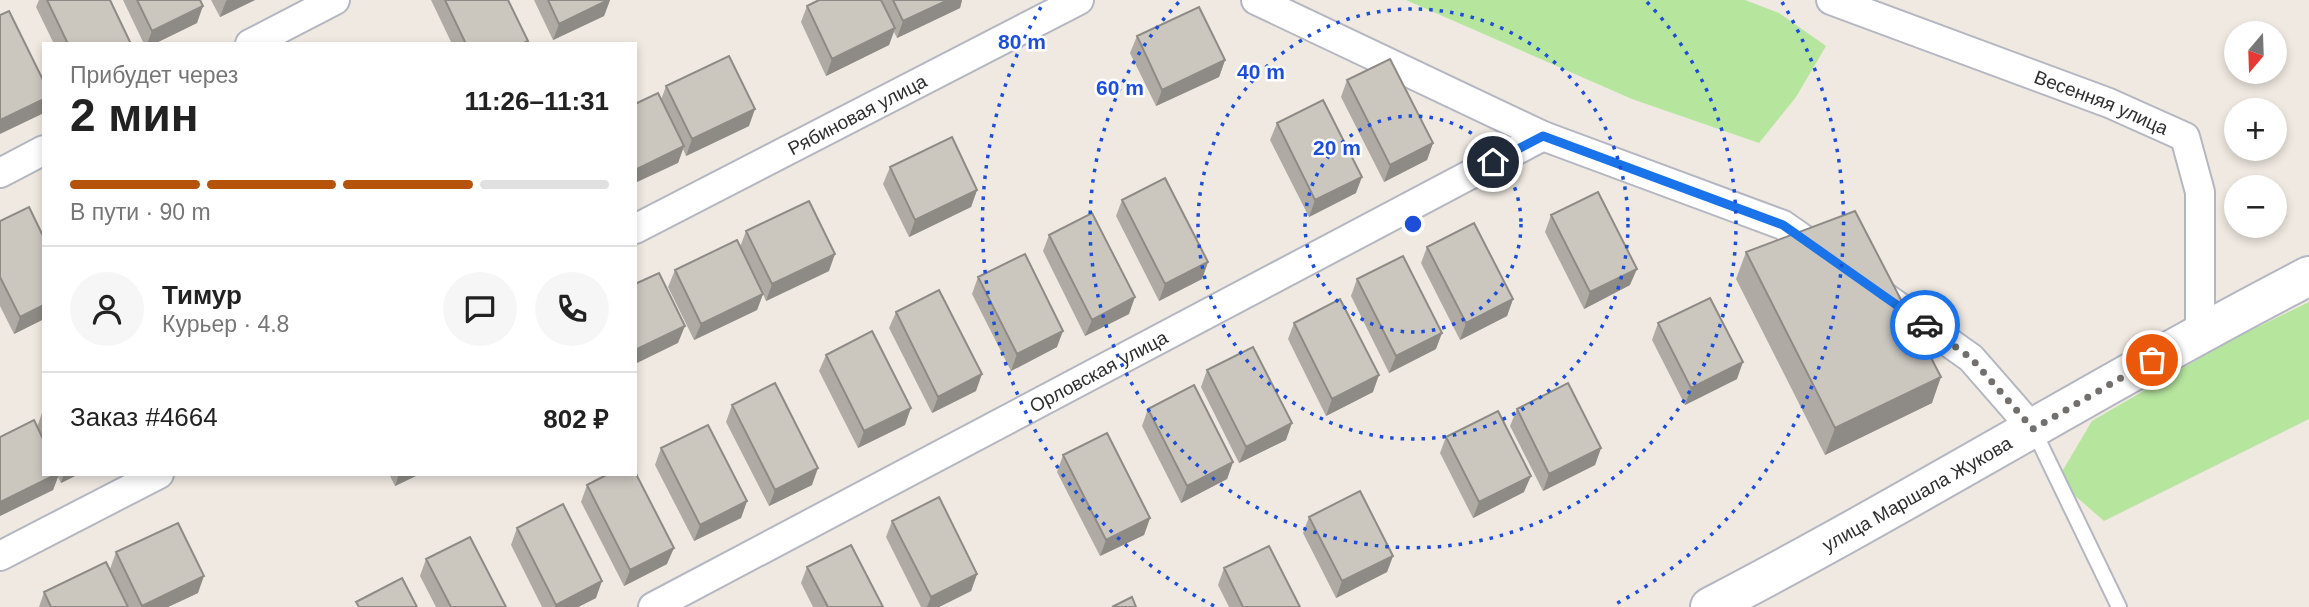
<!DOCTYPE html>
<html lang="ru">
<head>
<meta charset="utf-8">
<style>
	body { margin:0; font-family:Arial,sans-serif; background:#f6f6f6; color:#222; height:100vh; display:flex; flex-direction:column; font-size:26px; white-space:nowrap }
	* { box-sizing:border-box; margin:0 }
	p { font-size:23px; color:#767676 }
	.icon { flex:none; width:38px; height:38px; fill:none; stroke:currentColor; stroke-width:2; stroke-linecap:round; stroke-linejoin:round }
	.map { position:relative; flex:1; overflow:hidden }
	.side { position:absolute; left:42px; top:42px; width:595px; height:434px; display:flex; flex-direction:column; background:#fff; border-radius:0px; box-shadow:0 4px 10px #0003 }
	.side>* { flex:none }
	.needle { width:46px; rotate:199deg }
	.tools { position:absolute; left:2224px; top:21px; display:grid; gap:14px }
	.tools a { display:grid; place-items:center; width:63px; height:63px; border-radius:50%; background:#fff; box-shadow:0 4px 10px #0003; font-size:35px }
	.pin { position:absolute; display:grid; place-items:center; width:60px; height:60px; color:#fff; margin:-30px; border:4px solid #fff; border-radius:50%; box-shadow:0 2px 7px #0007 }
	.courier { position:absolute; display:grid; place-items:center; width:70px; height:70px; margin:-35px; border:5px solid #1a73e8; border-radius:50%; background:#fff; color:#222; box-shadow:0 2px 9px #0007 }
	.headline em { font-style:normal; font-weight:600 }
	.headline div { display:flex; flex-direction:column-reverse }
	.headline { display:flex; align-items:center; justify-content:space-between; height:119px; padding:0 28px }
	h1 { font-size:46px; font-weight:600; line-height:52px }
	.bar { display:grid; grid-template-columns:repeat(4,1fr); gap:10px 7px; align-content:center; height:84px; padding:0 28px }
	.bar i { height:9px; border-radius:5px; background:#e0e0e0 }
	.bar .on { background:#b45309 }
	.bar p { grid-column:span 4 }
	.line { display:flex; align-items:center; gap:18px; padding:0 28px; border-top:2px solid #e0e0e0 }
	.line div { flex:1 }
	.round { display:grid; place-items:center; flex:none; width:74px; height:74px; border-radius:37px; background:#f6f6f6 }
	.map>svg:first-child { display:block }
</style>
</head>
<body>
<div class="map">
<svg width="2309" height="607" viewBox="0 0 2309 607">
	<rect width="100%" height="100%" fill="#efe9e1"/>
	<path fill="#b6e59e" d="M1406,0H1745L1779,13L1826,46L1796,97L1759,143L1632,99Z
		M2309,302V419L2104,521L2057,480L2092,421L2229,341Z"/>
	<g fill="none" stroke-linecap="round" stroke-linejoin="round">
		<defs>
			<path id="service" d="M2033,429L2119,607"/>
			<g id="minor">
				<path d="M1256,0L1543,136L1783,225L1826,255"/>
				<path id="s1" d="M1831,0L2109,103L2185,137L2200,192V332"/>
				<path d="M250,44L335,0"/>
				<path d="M0,173L44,150"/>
				<path id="s2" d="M635,229L1079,0"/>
				<path d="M1879,293L1971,358L2033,429"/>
				<path d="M0,556L159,474"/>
				<path id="s3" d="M653,607L1543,136"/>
			</g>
			<g id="secondary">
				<path id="s4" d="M1710,607C1912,502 2106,381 2309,276"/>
			</g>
		</defs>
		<use href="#service" stroke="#b4b7c1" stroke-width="18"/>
		<use href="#minor" stroke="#b4b7c1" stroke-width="32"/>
		<use href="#secondary" stroke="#b4b7c1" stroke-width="42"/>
		<use href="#service" stroke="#fff" stroke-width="14"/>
		<use href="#minor" stroke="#fff" stroke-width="28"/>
		<use href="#secondary" stroke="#fff" stroke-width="38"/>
	</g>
	<path fill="#afaba4" d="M39,0H110L131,44H54L36,7Z
		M123,0H200L197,23L154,44H144Z
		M211,0H255L220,17Z
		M431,0H508L526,44H452Z
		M534,0H610L604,16L553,40Z
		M819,0H962L960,8L897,38L894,32L889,45L826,76L801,22L807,6Z
		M1137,36L1225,60L1219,77L1156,106L1130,53Z
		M1347,80L1433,143L1427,160L1384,182L1341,97Z
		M666,86L749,126L686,156L683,149L678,163L661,100Z
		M1277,123L1356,193L1309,217L1270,140Z
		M890,167L977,190L971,207L909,237L883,184Z
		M1122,200L1208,262L1202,279L1159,301L1116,216Z
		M1551,215L1630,285L1584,309L1545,232Z
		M0,221L44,319L14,334L0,306Z
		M746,231L829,271L766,301L763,294L757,310L694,340L668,287L675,270L740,247Z
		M1049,235L1129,314L1085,336L1043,251Z
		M1427,247L1513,299L1507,316L1460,340L1421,263Z
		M1746,252L1932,403L1825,455L1736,279Z
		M978,277L1057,347L1011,371L972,294Z
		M1357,279L1436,349L1389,373L1351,296Z
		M896,312L976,391L932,413L889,328Z
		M1294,323L1373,392L1326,416L1288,339Z
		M1658,323L1737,379L1685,405L1652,340Z
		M826,355L905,425L858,448L819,371Z
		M1207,370L1286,440L1239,463L1201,387Z
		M732,405L812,485L769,506L726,422Z
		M1148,409L1233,462L1227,479L1181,503L1142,426Z
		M1517,409L1601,448L1595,465L1543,491L1510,426Z
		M44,412V474H79L61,483L58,477L53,490L0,516V437L34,420L37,427L42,413Z
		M1446,437L1524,492L1473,518L1440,453Z
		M661,448L747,501L741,518L694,541L655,465Z
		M1063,455L1150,518L1144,535L1100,556L1057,472Z
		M389,474H420L395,486Z
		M587,485L667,564L624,586L581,502Z
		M1309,517L1393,556L1387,572L1336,598L1303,533Z
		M892,521L977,574L971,591L939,607H921L886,537Z
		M517,528L596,598L578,607H542L511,545Z
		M116,552L198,593L168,607H39L44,592L110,569Z
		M426,559L506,607H436L420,576Z
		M807,567L883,607H813L801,583Z
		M1224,568L1300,607H1229L1218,585Z"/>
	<path fill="#8e8b86" d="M227,0H255L220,17L226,1Z
		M608,0H610L604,16L553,40L559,24Z
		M948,0H962L960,8L897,38L903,21Z
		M203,6L197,23L154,44H147L152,31Z
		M895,28L889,45L826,76L832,59Z
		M1225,60L1219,77L1156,106L1162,90Z
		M44,99V113L0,134V120Z
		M755,109L749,126L686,156L692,139Z
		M1433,143L1427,160L1384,182L1390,165Z
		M684,146L678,163L635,183V170Z
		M1362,177L1356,193L1309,217L1315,200Z
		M977,190L971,207L909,237L915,220Z
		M835,254L829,271L766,301L772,284Z
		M1208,262L1202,279L1159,301L1165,284Z
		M1637,269L1630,285L1584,309L1590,292Z
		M763,294L757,310L694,340L701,324Z
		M1135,297L1129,314L1085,336L1092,320Z
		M1513,299L1507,316L1460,340L1466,323Z
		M44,305V319L14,334L20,317Z
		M685,326L678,343L635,364V350Z
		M1063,331L1057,347L1011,371L1017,354Z
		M1442,333L1436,349L1389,373L1396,356Z
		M1743,362L1737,379L1685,405L1691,388Z
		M982,374L976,391L932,413L938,397Z
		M1379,375L1373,392L1326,416L1332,399Z
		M1941,377L1932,403L1825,455L1835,428Z
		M911,408L905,425L858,448L864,431Z
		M1292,423L1286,440L1239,463L1246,447Z
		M1601,448L1595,465L1543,491L1549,474Z
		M1233,462L1227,479L1181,503L1187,486Z
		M818,468L812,485L769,506L775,490Z
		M57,474H59L53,490L0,516V502Z
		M64,474H79L61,483Z
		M399,474H420L395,486Z
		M1531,476L1524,492L1473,518L1479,502Z
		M747,501L741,518L694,541L700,525Z
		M1150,518L1144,535L1100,556L1106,540Z
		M674,548L667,564L624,586L630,570Z
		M1393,556L1387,572L1336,598L1342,581Z
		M977,574L971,591L939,607H927L931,597Z
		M204,576L198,593L168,607H141L142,606Z
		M602,581L596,598L578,607H555L556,605Z"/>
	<path fill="#cbc7bf" stroke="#8e8b86" stroke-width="2" d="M47,0H110L131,44H68Z
		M137,0H200L203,6L152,31Z
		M445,0H508L528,41L521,44H466Z
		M548,0H608L559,24Z
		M819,0H881L895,28L832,59L807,6Z
		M893,0H948L903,21Z
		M1199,7L1225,60L1162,90L1137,36Z
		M9,11L44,82V99L0,120V15Z
		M729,56L755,109L692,139L666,86Z
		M1390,59L1433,143L1390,165L1347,80Z
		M658,93L684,146L635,170V104Z
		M1323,100L1362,177L1315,200L1277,123Z
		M952,137L977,190L915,220L890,167Z
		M1165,178L1208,262L1165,284L1122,200Z
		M1598,192L1637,269L1590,292L1551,215Z
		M809,201L835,254L772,284L746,231Z
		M29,207L44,238V305L20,317L0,277V221Z
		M1855,211L1941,377L1835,428L1746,252Z
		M1092,213L1135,297L1092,320L1049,235Z
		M1474,223L1513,299L1466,323L1427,247Z
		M737,240L763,294L701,324L675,270Z
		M1025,254L1063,331L1017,354L978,277Z
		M1403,256L1442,333L1396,356L1357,279Z
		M659,273L685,326L635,350V284Z
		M939,290L982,374L938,397L896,312Z
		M1710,298L1743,362L1691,388L1658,323Z
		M1340,299L1379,375L1332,399L1294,323Z
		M872,331L911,408L864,431L826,355Z
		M1253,347L1292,423L1246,447L1207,370Z
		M775,383L818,468L775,490L732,405Z
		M1568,383L1601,448L1549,474L1517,409Z
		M1194,385L1233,462L1187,486L1148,409Z
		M1498,411L1531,476L1479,502L1446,437Z
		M34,420L44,441V474H57L0,502V437Z
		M708,425L747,501L700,525L661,448Z
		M1107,433L1150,518L1106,540L1063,455Z
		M635,472L674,548L630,570L587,485L608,474H635Z
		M1360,491L1393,556L1342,581L1309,517Z
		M939,497L977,574L931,597L892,521Z
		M563,504L602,581L556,605L517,528Z
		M178,523L204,576L142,606L116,552Z
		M470,537L506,607H451L426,559Z
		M851,545L883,607H828L807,567Z
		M1269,546L1300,607H1243L1224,568Z
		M106,562L128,607H51L44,592Z
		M402,578L417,607H359L356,602Z
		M1132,597L1136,607H1112Z"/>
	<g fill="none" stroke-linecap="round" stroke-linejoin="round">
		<path stroke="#726f6d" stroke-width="7" stroke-dasharray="0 12.6" d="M1925,325L1971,358L2033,429L2152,360"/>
		<path stroke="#1a73e8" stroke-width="9" d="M1493,162L1543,136L1783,225L1925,325"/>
	</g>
	<g fill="none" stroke="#1d4ed8" stroke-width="3.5" stroke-dasharray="3.5 7">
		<circle cx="1413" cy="224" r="108"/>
		<circle cx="1413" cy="224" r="215"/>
		<path d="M1647 2A323 323 0 1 1 1179 2"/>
		<path d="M1214 606A431 431 0 0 1 1044 2M1782 2A431 431 0 0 1 1612 606"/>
	</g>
	<g text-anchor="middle" stroke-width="5" stroke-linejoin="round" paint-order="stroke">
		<g font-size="19" fill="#2e2e2e" stroke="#fff">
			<text dy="7" stroke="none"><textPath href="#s1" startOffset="289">Весенняя улица</textPath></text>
			<text dy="7" stroke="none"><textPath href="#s2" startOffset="250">Рябиновая улица</textPath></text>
			<text dy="7" stroke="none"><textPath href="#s3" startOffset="504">Орловская улица</textPath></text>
			<text dy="7" stroke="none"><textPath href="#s4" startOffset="236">улица Маршала Жукова</textPath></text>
		</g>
	</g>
	<circle cx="1413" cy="224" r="10" fill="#1d4ed8" stroke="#fff" stroke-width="3.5"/>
	<g font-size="21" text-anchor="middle" font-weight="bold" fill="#1d4ed8" stroke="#fff" stroke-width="5" stroke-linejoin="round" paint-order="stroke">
		<text x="1022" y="49">80 m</text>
		<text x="1261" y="79">40 m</text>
		<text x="1120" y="95">60 m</text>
		<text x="1337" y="155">20 m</text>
	</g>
</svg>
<div class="tools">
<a><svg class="needle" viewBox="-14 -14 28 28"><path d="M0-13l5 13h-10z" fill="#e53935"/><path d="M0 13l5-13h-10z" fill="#767676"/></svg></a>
<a>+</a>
<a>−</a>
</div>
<div class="pin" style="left:2152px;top:360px;background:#ea580c"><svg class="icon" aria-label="bag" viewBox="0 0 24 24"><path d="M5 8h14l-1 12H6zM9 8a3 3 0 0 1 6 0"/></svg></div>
<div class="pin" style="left:1493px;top:162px;background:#1f2937"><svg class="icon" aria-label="home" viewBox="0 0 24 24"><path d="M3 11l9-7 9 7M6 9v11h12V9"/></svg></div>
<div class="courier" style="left:1925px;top:325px"><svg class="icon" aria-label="car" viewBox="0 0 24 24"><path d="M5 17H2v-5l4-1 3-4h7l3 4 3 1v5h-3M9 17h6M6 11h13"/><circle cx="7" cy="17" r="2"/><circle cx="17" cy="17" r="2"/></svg></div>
<section class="side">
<div class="headline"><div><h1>2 мин</h1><p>Прибудет через</p></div><em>11:26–11:31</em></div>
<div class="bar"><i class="on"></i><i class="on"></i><i class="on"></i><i></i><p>В пути · 90 m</p></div>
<div class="line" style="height:126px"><a class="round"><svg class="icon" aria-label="person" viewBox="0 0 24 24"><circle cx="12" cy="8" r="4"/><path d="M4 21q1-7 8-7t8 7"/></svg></a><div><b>Тимур</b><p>Курьер · 4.8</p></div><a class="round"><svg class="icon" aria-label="chat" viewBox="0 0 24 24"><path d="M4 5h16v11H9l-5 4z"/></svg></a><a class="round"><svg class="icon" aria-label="phone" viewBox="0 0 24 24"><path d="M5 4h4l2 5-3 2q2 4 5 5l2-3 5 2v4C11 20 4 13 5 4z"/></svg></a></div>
<div class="line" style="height:91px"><div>Заказ #4664</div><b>802 ₽</b></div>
</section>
</div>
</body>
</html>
